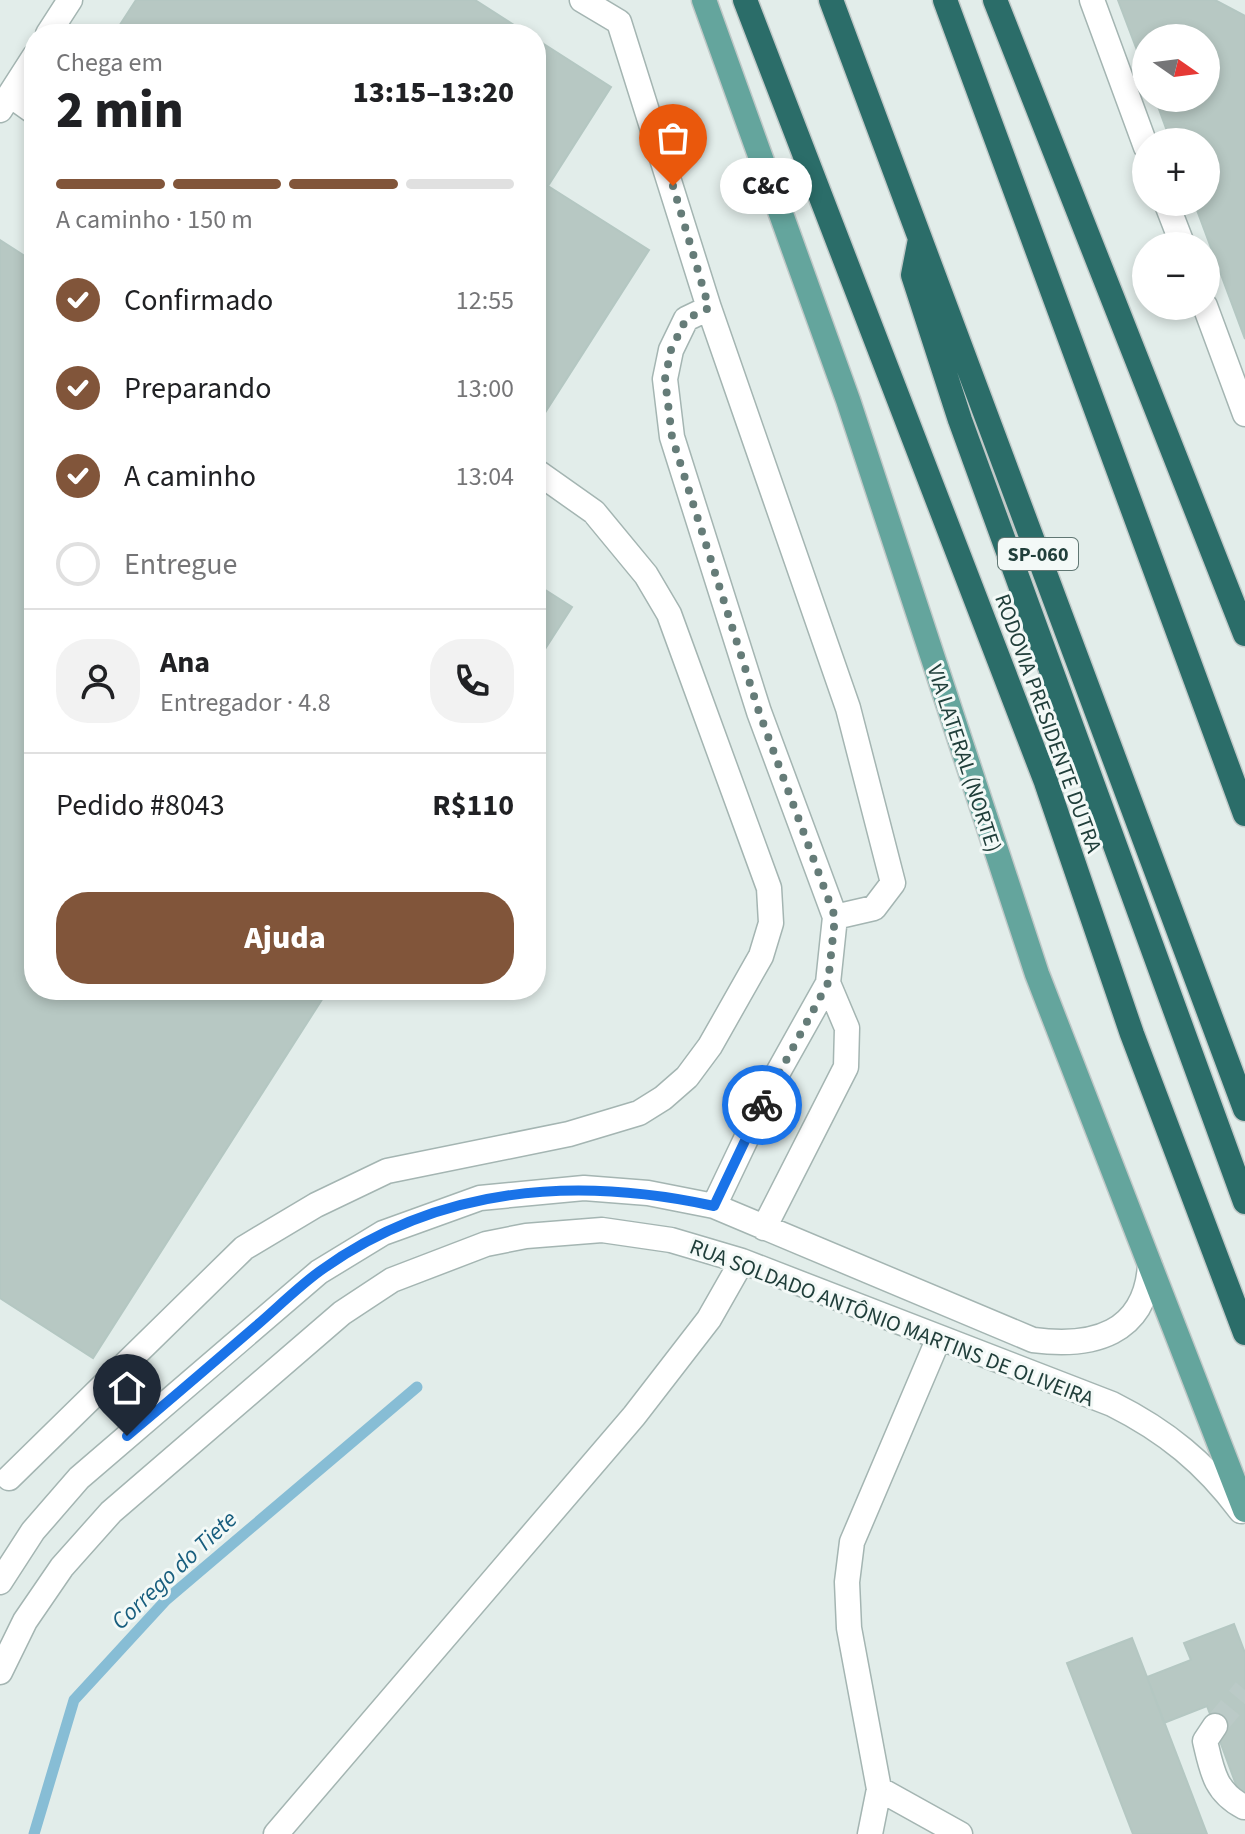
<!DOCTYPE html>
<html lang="pt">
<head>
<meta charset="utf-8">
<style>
	body { margin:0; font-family:"Source Sans 3",sans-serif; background:#f2f2f2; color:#202124; height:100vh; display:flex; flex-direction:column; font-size:30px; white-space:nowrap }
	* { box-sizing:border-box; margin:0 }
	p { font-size:26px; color:#757577 }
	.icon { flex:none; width:44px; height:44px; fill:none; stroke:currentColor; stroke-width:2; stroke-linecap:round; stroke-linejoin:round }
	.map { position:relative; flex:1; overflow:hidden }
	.panel { position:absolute; left:24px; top:24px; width:522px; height:976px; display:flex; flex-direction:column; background:#fff; border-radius:32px; box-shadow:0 4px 12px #0003 }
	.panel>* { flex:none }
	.needle { width:52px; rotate:104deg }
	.fabs { position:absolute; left:1132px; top:24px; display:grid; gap:16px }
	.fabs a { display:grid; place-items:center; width:88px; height:88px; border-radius:50%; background:#fff; box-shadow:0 4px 12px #0003; font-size:40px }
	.pin { position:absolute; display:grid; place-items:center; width:68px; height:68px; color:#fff; margin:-82px -34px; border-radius:50% 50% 50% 0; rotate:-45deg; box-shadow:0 0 8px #0007 }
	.pin .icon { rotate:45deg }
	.courier { position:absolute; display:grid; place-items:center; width:80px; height:80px; margin:-40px; border:6px solid #1a73e8; border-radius:50%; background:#fff; color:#222; box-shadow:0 2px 10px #0007 }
	.bubble { position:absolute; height:56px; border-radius:28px; background:#fff; box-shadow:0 4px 12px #0003; font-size:26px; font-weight:800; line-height:56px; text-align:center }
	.overview em { font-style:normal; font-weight:800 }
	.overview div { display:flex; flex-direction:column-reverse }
	.overview { display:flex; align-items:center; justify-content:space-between; height:136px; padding:0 32px }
	h1 { font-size:52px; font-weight:800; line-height:60px }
	.bar { display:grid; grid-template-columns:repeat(4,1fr); gap:12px 8px; align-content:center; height:96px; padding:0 32px }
	.bar i { height:10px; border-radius:6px; background:#e0e0e0 }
	.bar .on { background:#81553a }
	.bar p { grid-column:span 4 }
	.line { display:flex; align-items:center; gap:20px; padding:0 32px; border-top:2px solid #e0e0e0 }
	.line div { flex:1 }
	.round { display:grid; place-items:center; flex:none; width:84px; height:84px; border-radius:32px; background:#f2f2f2 }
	ol { padding:0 32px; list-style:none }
	li { display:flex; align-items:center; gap:24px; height:88px }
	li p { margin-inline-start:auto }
	li .icon { padding:8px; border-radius:50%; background:#81553a; color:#fff; stroke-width:4 }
	li:last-child { color:#757577 }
	li i { width:44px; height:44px; border:4px solid #e0e0e0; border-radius:50% }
	.primary-button { display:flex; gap:16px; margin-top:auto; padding:16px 32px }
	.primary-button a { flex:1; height:92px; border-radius:32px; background:#81553a; color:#fff; font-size:32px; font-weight:800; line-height:92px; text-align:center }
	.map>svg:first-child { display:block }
</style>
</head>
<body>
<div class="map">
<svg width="1245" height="1834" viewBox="0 0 1245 1834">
	<rect width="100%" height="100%" fill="#e2edea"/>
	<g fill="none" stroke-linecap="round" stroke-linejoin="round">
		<path stroke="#87bdd5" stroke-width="11" d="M34,1834L74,1700L166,1600L417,1387"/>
	</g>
	<path fill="#b7c8c3" stroke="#b4c7c2" stroke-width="2" d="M136,0H475L528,34H114Z
		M1118,0H1215L1245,16V339L1194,202H1206V142H1171L1155,98H1206V38H1146V74Z
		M536,39L611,87L548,186L649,250L539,422L536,420Z
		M0,240L34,262V990H328L93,1358L0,1298Z
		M536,584L572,607L536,663Z
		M1234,1624L1245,1653V1809L1207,1706L1164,1723L1147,1677L1191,1660L1184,1643Z
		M1132,1638L1147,1677L1207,1834H1133L1067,1663Z"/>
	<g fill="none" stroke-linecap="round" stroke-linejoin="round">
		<path stroke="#bbcac7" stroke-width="24" stroke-dasharray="24 12" stroke-linecap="butt" d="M1215,1726L1245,1690"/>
		<defs>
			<path id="minor" d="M582,0L619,22L709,308L686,319L671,350L665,379L672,437L759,712L835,917L828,983L776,1076L714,1206
				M1092,0L1146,147
				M48,34L70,0
				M10,95L34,112
				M0,110L34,57
				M1166,202L1183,246
				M1205,306L1245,414
				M709,308L848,708L893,883L874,908L835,917
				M764,1228L846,1067L847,1028L828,983
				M9,1478L244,1248L316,1205L387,1171L569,1134L639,1113L663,1098L687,1077L710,1046L761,956L771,923L769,888L669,614L646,575L594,512L536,471
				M0,1582L33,1531L79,1478L319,1272L383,1233L480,1198L584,1188L648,1193L714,1206L1033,1340C1093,1348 1145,1334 1150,1266
				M0,1672L25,1621L62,1567L111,1512L342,1313L392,1280L486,1244L526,1236L602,1230L671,1240L742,1261L1112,1404C1166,1431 1205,1463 1241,1511
				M1215,1726L1205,1741C1212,1771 1215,1792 1244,1807
				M879,1789L960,1834
				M276,1834L634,1416L709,1319L742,1261
				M870,1834L879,1789L849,1628L847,1582L852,1542L938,1340"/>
			<path id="major" d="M704,0L848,400L1037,974L1245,1510"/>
			<path id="highway" d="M745,0L1046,782L1132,1034L1245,1333
				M831,0L1245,1109
				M945,0L1245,814
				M995,0L1245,634
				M920,239L913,275L960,420L1245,1202"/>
		</defs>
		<use href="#minor" stroke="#a4b5b2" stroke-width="27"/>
		<use href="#major" stroke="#c1c9c8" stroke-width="27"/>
		<use href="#highway" stroke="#c1c9c8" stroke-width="27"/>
		<use href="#minor" stroke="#fff" stroke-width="24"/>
		<use href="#major" stroke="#64a59d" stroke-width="24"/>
		<use href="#highway" stroke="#2b6d69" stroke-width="24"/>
	</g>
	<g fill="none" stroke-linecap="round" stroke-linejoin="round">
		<path stroke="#657c78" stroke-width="8" stroke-dasharray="0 14.4" d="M673,186L709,308L686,319L671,350L665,379L672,437L759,712L835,917L828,983L762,1105"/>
		<path stroke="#1a73e8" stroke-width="10" d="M127,1436C170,1400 213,1363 256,1326C277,1308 298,1287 320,1271C438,1186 576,1176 714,1206L762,1105"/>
	</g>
	<g text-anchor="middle" stroke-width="6" stroke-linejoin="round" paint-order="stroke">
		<rect fill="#f3f9f7" stroke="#607773" stroke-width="2" x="998" y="538" width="80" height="32" rx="6"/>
		<g font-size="20" font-weight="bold" fill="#213f3b">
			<text x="1038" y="561">SP-060</text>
		</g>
		<g font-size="22" fill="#213f3b" stroke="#f3f9f7">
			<text transform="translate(1049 723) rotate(70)" y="8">RODOVIA PRESIDENTE DUTRA</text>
			<text transform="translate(965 758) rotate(72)" y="8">VIA LATERAL (NORTE)</text>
			<text transform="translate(892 1322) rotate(21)" y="8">RUA SOLDADO ANTÔNIO MARTINS DE OLIVEIRA</text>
		</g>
		<g font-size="24" font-style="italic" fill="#185e7e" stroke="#f3f9f7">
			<text transform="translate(174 1570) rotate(-43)" y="8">Corrego do Tiete</text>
		</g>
	</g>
</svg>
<div class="fabs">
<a><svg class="needle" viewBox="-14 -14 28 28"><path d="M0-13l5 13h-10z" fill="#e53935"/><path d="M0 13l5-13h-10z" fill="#757577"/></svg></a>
<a>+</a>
<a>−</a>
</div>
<div class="pin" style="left:673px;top:186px;background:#ea580c"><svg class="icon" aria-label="bag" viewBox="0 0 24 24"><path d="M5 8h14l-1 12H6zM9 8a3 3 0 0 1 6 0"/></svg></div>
<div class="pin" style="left:127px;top:1436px;background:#1f2937"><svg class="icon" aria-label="home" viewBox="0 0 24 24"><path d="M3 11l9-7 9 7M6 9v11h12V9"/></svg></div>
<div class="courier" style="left:762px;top:1105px"><svg class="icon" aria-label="bike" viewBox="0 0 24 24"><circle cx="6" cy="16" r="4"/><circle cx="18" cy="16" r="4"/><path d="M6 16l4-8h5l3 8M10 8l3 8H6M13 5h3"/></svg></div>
<div class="bubble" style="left:720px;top:158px;width:92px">C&amp;C</div>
<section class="panel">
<div class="overview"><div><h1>2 min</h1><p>Chega em</p></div><em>13:15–13:20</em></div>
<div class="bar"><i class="on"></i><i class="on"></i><i class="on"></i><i></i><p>A caminho · 150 m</p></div>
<ol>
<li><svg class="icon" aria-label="check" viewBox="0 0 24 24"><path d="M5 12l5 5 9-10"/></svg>Confirmado<p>12:55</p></li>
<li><svg class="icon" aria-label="check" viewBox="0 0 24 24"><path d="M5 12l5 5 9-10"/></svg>Preparando<p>13:00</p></li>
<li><svg class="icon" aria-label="check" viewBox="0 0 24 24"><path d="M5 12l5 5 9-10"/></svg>A caminho<p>13:04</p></li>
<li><i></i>Entregue</li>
</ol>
<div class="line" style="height:144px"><a class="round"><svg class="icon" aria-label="person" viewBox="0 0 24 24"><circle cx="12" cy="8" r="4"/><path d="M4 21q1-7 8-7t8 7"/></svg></a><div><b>Ana</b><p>Entregador · 4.8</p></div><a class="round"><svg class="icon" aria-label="phone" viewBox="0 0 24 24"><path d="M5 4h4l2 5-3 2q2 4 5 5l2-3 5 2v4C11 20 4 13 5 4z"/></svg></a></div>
<div class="line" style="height:104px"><div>Pedido #8043</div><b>R$110</b></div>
<div class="primary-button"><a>Ajuda</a></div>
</section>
</div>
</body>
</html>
